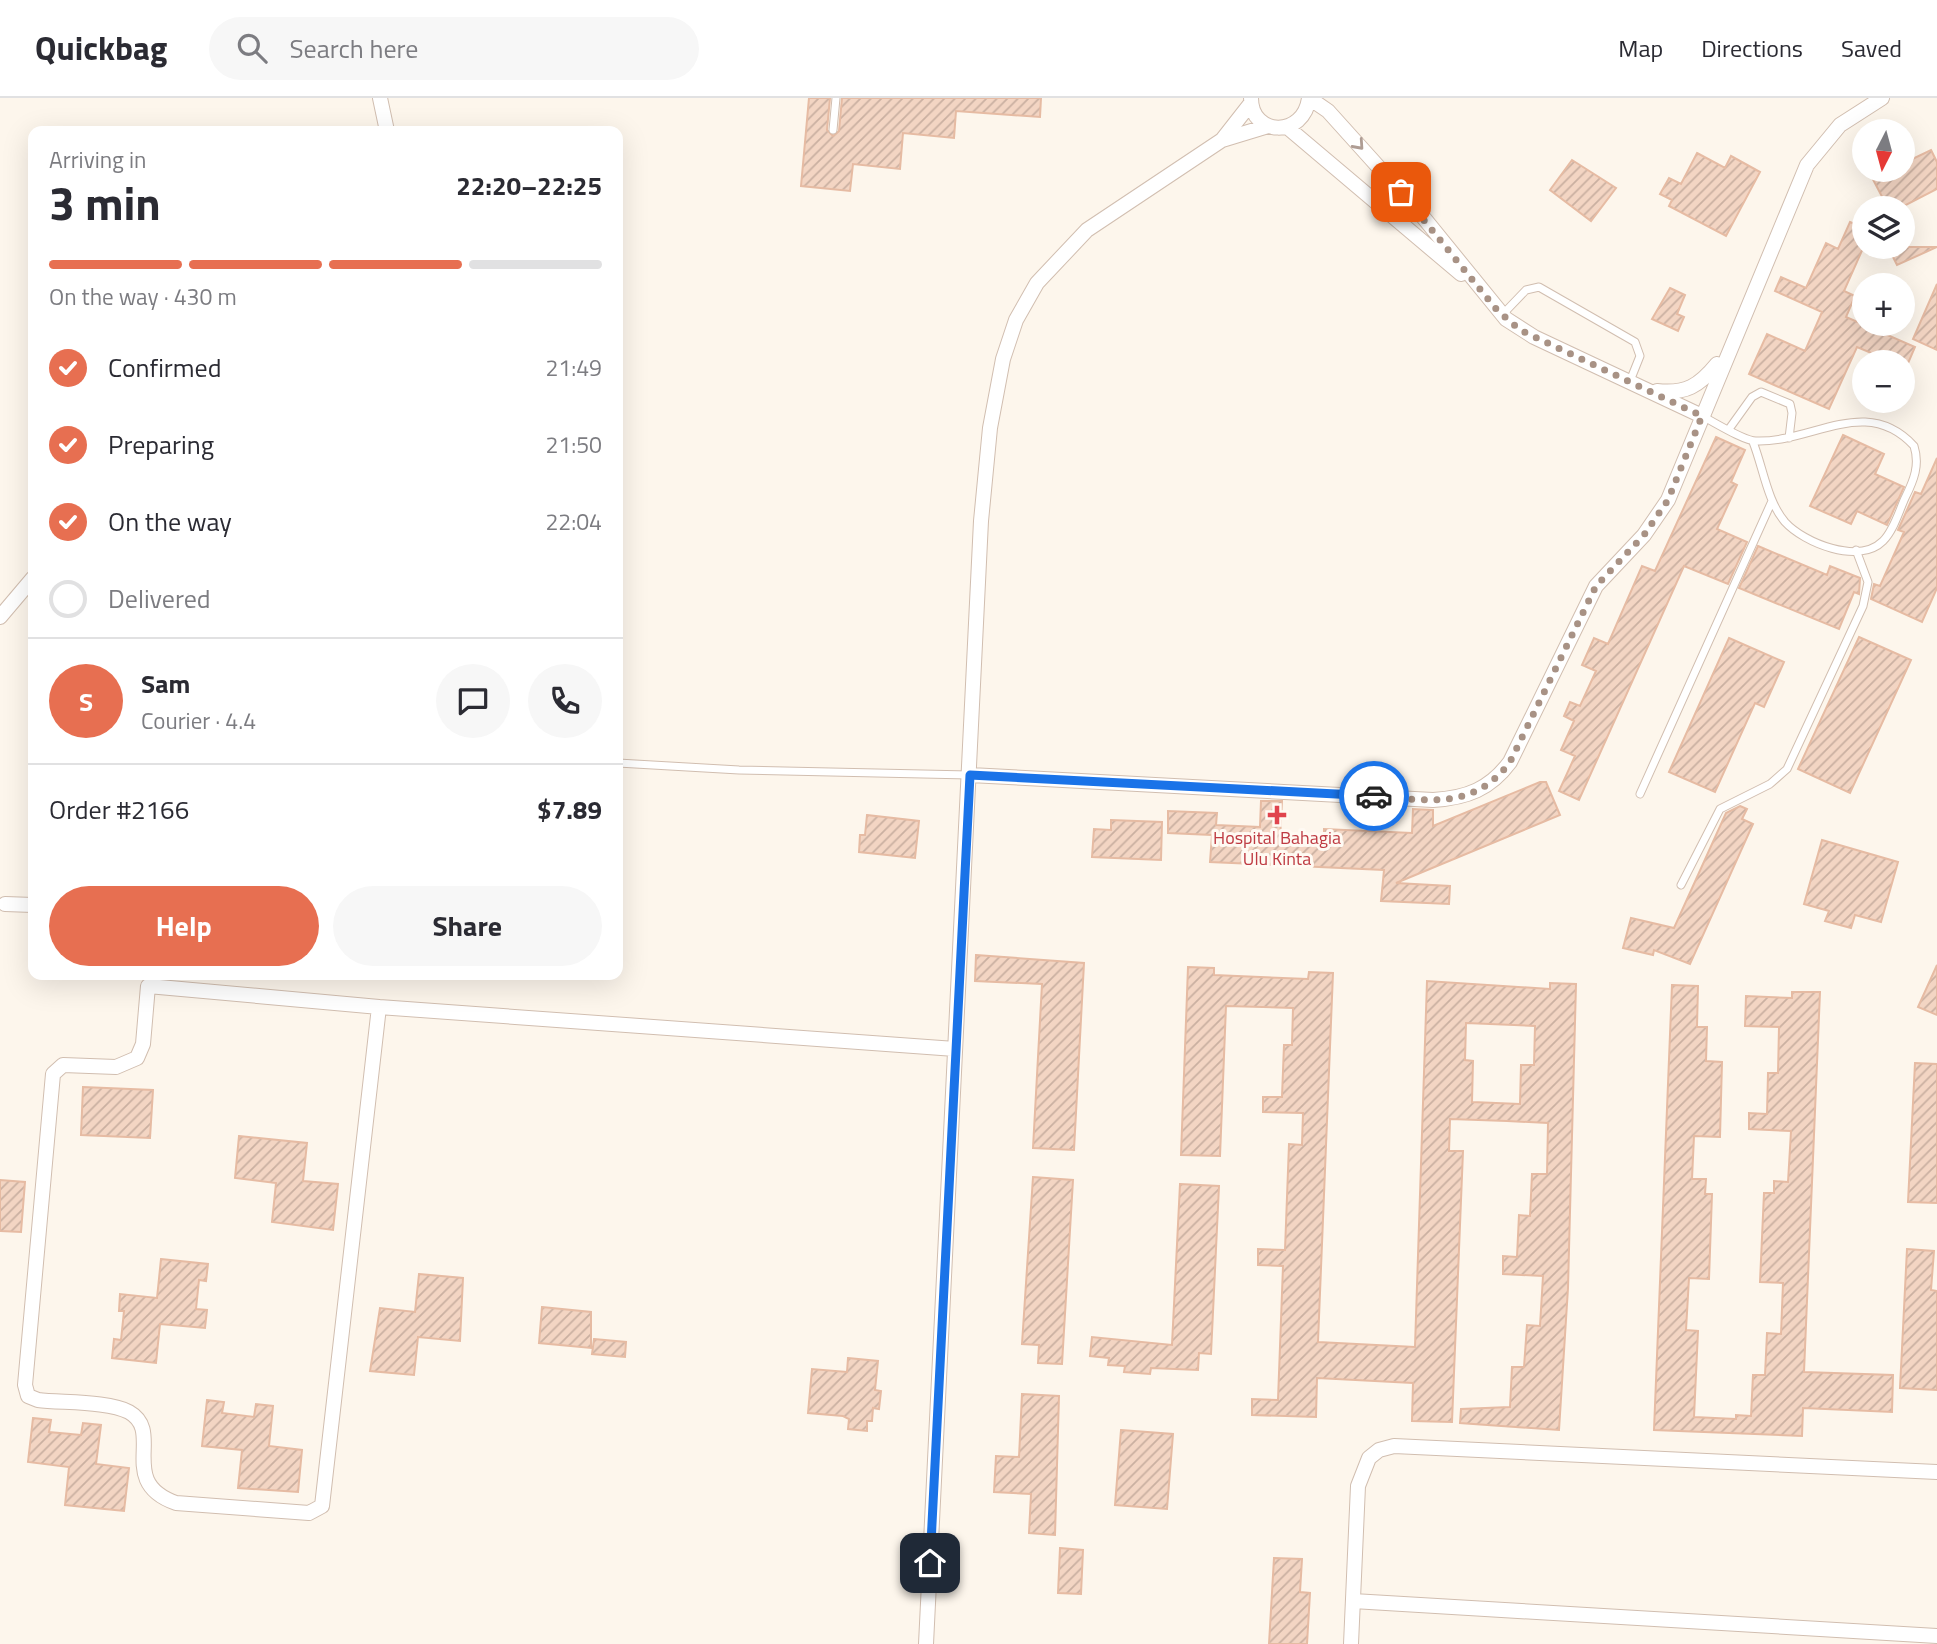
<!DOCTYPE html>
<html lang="en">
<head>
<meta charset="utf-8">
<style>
	body { margin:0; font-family:"Titillium Web",sans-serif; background:#f7f7f7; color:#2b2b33; height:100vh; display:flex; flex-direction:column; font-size:26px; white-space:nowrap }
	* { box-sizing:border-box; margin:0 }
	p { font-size:23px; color:#7c7c81 }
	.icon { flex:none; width:38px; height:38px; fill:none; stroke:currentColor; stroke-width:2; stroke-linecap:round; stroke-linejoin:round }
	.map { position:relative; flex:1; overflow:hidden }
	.sheet { position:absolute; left:28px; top:28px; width:595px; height:854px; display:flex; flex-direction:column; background:#fff; border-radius:14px; box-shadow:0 7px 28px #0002 }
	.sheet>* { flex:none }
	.needle { width:46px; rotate:186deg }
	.controls { position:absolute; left:1852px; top:21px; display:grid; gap:14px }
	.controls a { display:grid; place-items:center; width:63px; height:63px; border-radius:50%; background:#fff; box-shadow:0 7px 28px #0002; font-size:35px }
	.pin { position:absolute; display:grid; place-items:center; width:60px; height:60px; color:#fff; margin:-30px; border-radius:14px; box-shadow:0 4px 10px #0006 }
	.courier { position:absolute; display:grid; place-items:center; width:70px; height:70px; margin:-35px; border:5px solid #1a73e8; border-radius:50%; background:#fff; color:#222; box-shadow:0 2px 9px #0007 }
	.head em { font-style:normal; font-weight:700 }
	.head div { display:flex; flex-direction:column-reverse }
	.head { display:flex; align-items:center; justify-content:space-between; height:119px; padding:0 21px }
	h1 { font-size:46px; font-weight:700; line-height:52px }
	.bar { display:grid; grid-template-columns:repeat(4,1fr); gap:10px 7px; align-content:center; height:84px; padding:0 21px }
	.bar i { height:9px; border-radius:5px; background:#e1e1e2 }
	.bar .current { background:#e76f51 }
	.bar p { grid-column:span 4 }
	.line { display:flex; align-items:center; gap:18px; padding:0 21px; border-top:2px solid #e1e1e2 }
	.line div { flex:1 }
	.round { display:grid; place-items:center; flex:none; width:74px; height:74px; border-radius:37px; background:#f7f7f7 }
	ol { padding:0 21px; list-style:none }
	li { display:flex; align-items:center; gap:21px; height:77px }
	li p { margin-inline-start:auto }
	li .icon { padding:7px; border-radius:50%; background:#e76f51; color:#fff; stroke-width:4 }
	li:last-child { color:#7c7c81 }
	li i { width:38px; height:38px; border:4px solid #e1e1e2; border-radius:50% }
	.button { display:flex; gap:14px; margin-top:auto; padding:14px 21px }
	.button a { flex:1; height:80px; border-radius:42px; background:#e76f51; color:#fff; font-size:28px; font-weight:700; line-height:80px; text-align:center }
	.button a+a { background:#f7f7f7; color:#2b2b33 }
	header { display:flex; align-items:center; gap:42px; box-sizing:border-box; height:98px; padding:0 35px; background:#fff; border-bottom:2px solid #e1e1e2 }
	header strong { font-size:33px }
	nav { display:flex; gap:38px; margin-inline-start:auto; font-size:24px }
	.search { width:490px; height:63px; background:#f7f7f7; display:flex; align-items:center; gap:18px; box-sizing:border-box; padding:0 24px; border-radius:38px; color:#7c7c81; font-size:26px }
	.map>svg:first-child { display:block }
</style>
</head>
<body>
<header>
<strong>Quickbag</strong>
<div class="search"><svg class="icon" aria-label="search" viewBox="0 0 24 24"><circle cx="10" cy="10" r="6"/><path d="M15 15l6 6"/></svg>Search here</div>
<nav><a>Map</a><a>Directions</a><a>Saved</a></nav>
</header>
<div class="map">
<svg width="1937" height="1546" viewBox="0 0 1937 1546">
	<defs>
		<pattern id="building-hatch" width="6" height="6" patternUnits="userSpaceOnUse" patternTransform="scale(1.75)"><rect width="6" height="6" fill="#f3d5c3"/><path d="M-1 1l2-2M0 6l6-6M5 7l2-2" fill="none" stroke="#cab0a1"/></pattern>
	</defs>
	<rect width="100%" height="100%" fill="#fdf6ec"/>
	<path fill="url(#building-hatch)" stroke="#e6bba3" stroke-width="2" fill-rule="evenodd" d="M809,0H830L827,32L833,38L839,33L842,0H1041L1040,19L956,13L954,40L903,35L900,71L853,66L850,93L801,88Z
		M1931,52L1937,64V91L1900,110H1888L1868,72H1902V66Z
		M1697,55L1725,70L1731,58L1760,74L1726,138L1669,108L1672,102L1660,96L1669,80L1681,86Z
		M1572,62L1616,90L1591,123L1550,92Z
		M1850,124L1864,130V148L1844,193L1855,198L1846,219L1915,249L1906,270L1902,264H1893L1857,249L1829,311L1749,276L1767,236L1805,253L1822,214L1775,193L1781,179L1806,190L1826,145L1838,151Z
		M1888,149H1937L1897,167Z
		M1937,186V252L1913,241Z
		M1670,190L1685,197L1677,216L1684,219L1678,233L1652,221Z
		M1843,337L1884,356L1875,376L1904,389L1887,427L1857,413L1851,426L1810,408Z
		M1716,339L1745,352L1731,384L1737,387L1717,431L1747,444L1728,486L1684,468L1579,702L1559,693L1575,658L1561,652L1574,623L1564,618L1570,604L1580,608L1596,573L1582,567L1594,540L1608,546L1642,468L1655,473Z
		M1937,360V490L1922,524L1871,501L1874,486L1880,488L1904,434L1898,432L1911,403L1915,394L1921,396Z
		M1758,448L1827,477L1830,468L1860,480L1859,496L1854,494L1839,531L1739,490Z
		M1859,539L1911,562L1850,695L1798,671Z
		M1729,540L1784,564L1764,609L1755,605L1715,694L1669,674Z
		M1540,684H1546L1560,717L1396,785L1450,788L1449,806L1381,803L1384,772L1210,764L1212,737L1168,735V713L1217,715L1216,727L1260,729L1261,703H1282L1280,741L1324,743V731L1412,735L1413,711L1433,712V728Z
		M1740,708L1747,711L1742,721L1753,726L1690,866L1654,852L1653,857L1623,850L1631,820L1674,830L1726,715Z
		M867,717L919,723L915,760L859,754L860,737H865Z
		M1111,722L1162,724L1161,762L1092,759L1094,731L1111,732Z
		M1822,742L1898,764L1881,824L1855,817L1851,830L1825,823L1829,813L1804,806Z
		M976,857L1084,865L1074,1052L1033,1050L1042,886L975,883Z
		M1937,867V917L1918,909Z
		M1188,869L1214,870V877L1308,881L1309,874L1333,875L1318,1244L1415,1249L1427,883L1550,891V885L1576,886L1568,1190L1559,1332L1460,1325L1461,1311L1510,1309L1512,1269H1524L1527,1227L1540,1228L1543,1178L1503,1176V1158L1517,1159L1519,1117L1530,1118L1532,1076H1547L1548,1025L1507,1023L1450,1021L1449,1053H1463L1452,1324L1412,1323L1413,1285L1317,1280L1316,1319L1252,1317V1301L1278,1302L1283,1168L1258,1167V1151L1285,1152L1289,1046L1302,1047L1303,1015L1263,1014V999H1282L1284,947H1292L1293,910L1226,908L1220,1058L1181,1057ZM1466,925L1535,928L1534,967H1521L1520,1006L1472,1004L1473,963L1465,962Z
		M1672,887L1698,888L1697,929H1707L1706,963L1722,964L1720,1039L1694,1038L1692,1081H1706L1705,1096H1712L1709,1181L1689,1180L1686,1232L1698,1233L1694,1319L1736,1321V1317L1751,1318L1753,1277H1765L1767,1235L1781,1236L1783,1185L1760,1184L1764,1095H1774V1083L1788,1084L1791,1033L1749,1031V1015L1767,1016L1768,975H1778L1779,929L1745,928L1746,898L1792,900V894H1820L1804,1274L1893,1277L1892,1314L1803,1310L1802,1338L1654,1332Z
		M1915,965L1937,966V1105L1908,1104Z
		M83,989L153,992L150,1040L81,1037Z
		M239,1038L307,1045L303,1083L338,1086L333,1132L272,1124L276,1085L235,1080Z
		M1033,1079L1073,1082L1062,1266L1038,1265L1039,1247L1022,1246Z
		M0,1082L25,1084L21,1134L0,1133Z
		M1180,1086L1219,1088L1211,1256L1199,1255L1198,1272L1151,1270L1150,1276L1124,1274L1125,1268L1108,1267L1109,1260L1090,1258L1092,1239L1172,1247Z
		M1907,1151L1934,1153L1931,1192L1937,1193V1292L1900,1290Z
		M161,1161L208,1166L206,1183L199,1182L196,1211L207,1212L205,1230L160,1226L156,1265L112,1260L114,1241L121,1242L124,1213H119L120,1196L157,1200Z
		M419,1176L463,1180L460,1243L418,1239L414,1277L370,1273L380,1210L415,1214Z
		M542,1209L591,1214V1250L539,1245Z
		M594,1241L626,1244L625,1259L592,1256Z
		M848,1260L878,1263L875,1292L881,1293L879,1311L873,1310L872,1323H867V1333L848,1331L849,1321L843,1318L808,1315L812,1271L847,1274Z
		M1022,1296L1059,1298L1055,1437L1029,1435L1031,1396L994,1394L996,1358L1019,1359Z
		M207,1302L224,1304L222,1315L254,1319L256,1306L273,1308L269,1348L302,1352L298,1394L238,1390L242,1352L202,1348Z
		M33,1320L51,1322L49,1334L81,1337L83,1325L101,1327L96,1366L129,1370L124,1413L65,1407L69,1369L28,1364Z
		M1121,1332L1173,1336L1167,1411L1115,1407Z
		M1060,1450L1083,1452L1081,1496L1058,1495Z
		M1274,1460L1302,1461L1300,1494L1310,1495L1307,1546H1269Z"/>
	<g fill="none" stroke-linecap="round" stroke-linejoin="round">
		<defs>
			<path id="lane" d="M833,32L836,0
				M1502,217L1526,192L1539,189L1635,244L1640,258L1630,283
				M1702,318C1714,324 1744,343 1756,343C1813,345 1866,296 1914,348C1920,367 1914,382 1905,400C1899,413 1894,432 1883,443C1859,467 1804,445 1785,424C1767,403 1763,369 1753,344
				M1729,331L1752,299L1761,294L1790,306L1792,315L1789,340
				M618,665L739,672L969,677
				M1640,696L1772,403
				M1681,787L1720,711L1770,686L1787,671L1863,508L1868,484L1856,452"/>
			<path id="street" d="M380,0L387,33
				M1251,0C1251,39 1304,40 1309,0
				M1309,0L1328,13L1419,114L1506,221L1534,239L1702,318
				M1287,29L1461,176
				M1222,42L1251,5
				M1657,293C1686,296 1699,288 1717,266
				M0,519L33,480
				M970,677L1433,702C1467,700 1490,691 1510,664L1596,488L1644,437L1668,402L1807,67L1840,27L1882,0
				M5,806L33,807
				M379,909L322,1408L309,1415L176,1405C116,1384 165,1334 129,1314C109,1303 61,1305 38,1302L28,1298L25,1287L53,976L63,967L116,969L137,960L143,946L148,888L379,909L955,951
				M1353,1503L1937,1538
				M926,1546L981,423L990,330L1003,261L1016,222L1037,185L1087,132L1222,42L1268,28
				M1351,1546L1358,1388L1369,1360L1379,1352L1394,1348L1937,1374"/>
		</defs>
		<use href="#lane" stroke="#d1beb0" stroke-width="9"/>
		<use href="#street" stroke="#d1beb0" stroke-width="16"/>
		<use href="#lane" stroke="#fff" stroke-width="7"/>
		<use href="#street" stroke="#fff" stroke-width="14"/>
	</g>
	<defs><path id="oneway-chevron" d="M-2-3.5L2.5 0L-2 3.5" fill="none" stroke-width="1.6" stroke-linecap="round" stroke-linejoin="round" transform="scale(1.75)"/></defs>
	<use stroke="#af9d94" href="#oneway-chevron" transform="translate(1359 47) rotate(48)"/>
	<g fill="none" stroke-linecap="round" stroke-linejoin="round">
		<path stroke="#a89285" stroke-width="7" stroke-dasharray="0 12.6" d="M1374,698C1428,702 1473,713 1510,664L1596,488L1644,437L1668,402L1702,318L1520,232L1497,212L1401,94"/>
		<path stroke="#1a73e8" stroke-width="9" d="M930,1465L970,677L1374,698"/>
	</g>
	<path fill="#e0444e" stroke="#fffaf3" stroke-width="2.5" d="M1273.5 706.5h7v7h7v7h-7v7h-7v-7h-7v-7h7z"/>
	<g text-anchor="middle" stroke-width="6" stroke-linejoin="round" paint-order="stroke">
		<g font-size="18" fill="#be3a42" stroke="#fffaf3">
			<text x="1277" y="746">Hospital Bahagia<tspan x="1277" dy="21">Ulu Kinta</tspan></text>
		</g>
	</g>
</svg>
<div class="controls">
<a><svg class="needle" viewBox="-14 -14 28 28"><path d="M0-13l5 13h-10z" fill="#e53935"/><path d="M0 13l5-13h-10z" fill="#7c7c81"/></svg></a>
<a><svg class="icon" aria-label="layers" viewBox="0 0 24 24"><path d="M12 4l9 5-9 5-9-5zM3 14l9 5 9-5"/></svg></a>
<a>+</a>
<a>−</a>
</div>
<div class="pin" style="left:1401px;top:94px;background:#ea580c"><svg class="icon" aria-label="bag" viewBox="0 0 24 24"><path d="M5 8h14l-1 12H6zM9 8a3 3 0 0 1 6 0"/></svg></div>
<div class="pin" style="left:930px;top:1465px;background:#1f2937"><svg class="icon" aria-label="home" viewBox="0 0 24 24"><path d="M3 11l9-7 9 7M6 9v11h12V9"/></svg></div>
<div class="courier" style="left:1374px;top:698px"><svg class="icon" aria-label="car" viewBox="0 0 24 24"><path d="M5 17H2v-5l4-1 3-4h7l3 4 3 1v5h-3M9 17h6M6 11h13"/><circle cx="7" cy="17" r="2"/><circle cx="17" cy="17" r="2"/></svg></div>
<section class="sheet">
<div class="head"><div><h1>3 min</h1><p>Arriving in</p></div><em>22:20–22:25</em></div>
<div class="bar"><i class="current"></i><i class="current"></i><i class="current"></i><i></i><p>On the way · 430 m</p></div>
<ol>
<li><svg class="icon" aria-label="check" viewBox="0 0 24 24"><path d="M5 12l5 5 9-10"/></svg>Confirmed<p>21:49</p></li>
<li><svg class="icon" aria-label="check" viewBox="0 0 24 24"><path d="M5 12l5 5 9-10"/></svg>Preparing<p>21:50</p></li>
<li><svg class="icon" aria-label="check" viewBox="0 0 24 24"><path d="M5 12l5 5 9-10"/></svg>On the way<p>22:04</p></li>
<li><i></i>Delivered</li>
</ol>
<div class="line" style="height:126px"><b class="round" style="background:#e76f51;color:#fff">S</b><div><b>Sam</b><p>Courier · 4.4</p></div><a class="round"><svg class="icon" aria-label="chat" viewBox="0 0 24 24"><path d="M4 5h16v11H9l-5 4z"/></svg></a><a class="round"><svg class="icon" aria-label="phone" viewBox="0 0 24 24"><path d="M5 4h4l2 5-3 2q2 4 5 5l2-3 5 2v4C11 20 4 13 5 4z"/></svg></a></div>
<div class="line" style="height:91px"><div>Order #2166</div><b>$7.89</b></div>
<div class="button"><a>Help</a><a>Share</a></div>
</section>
</div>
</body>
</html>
